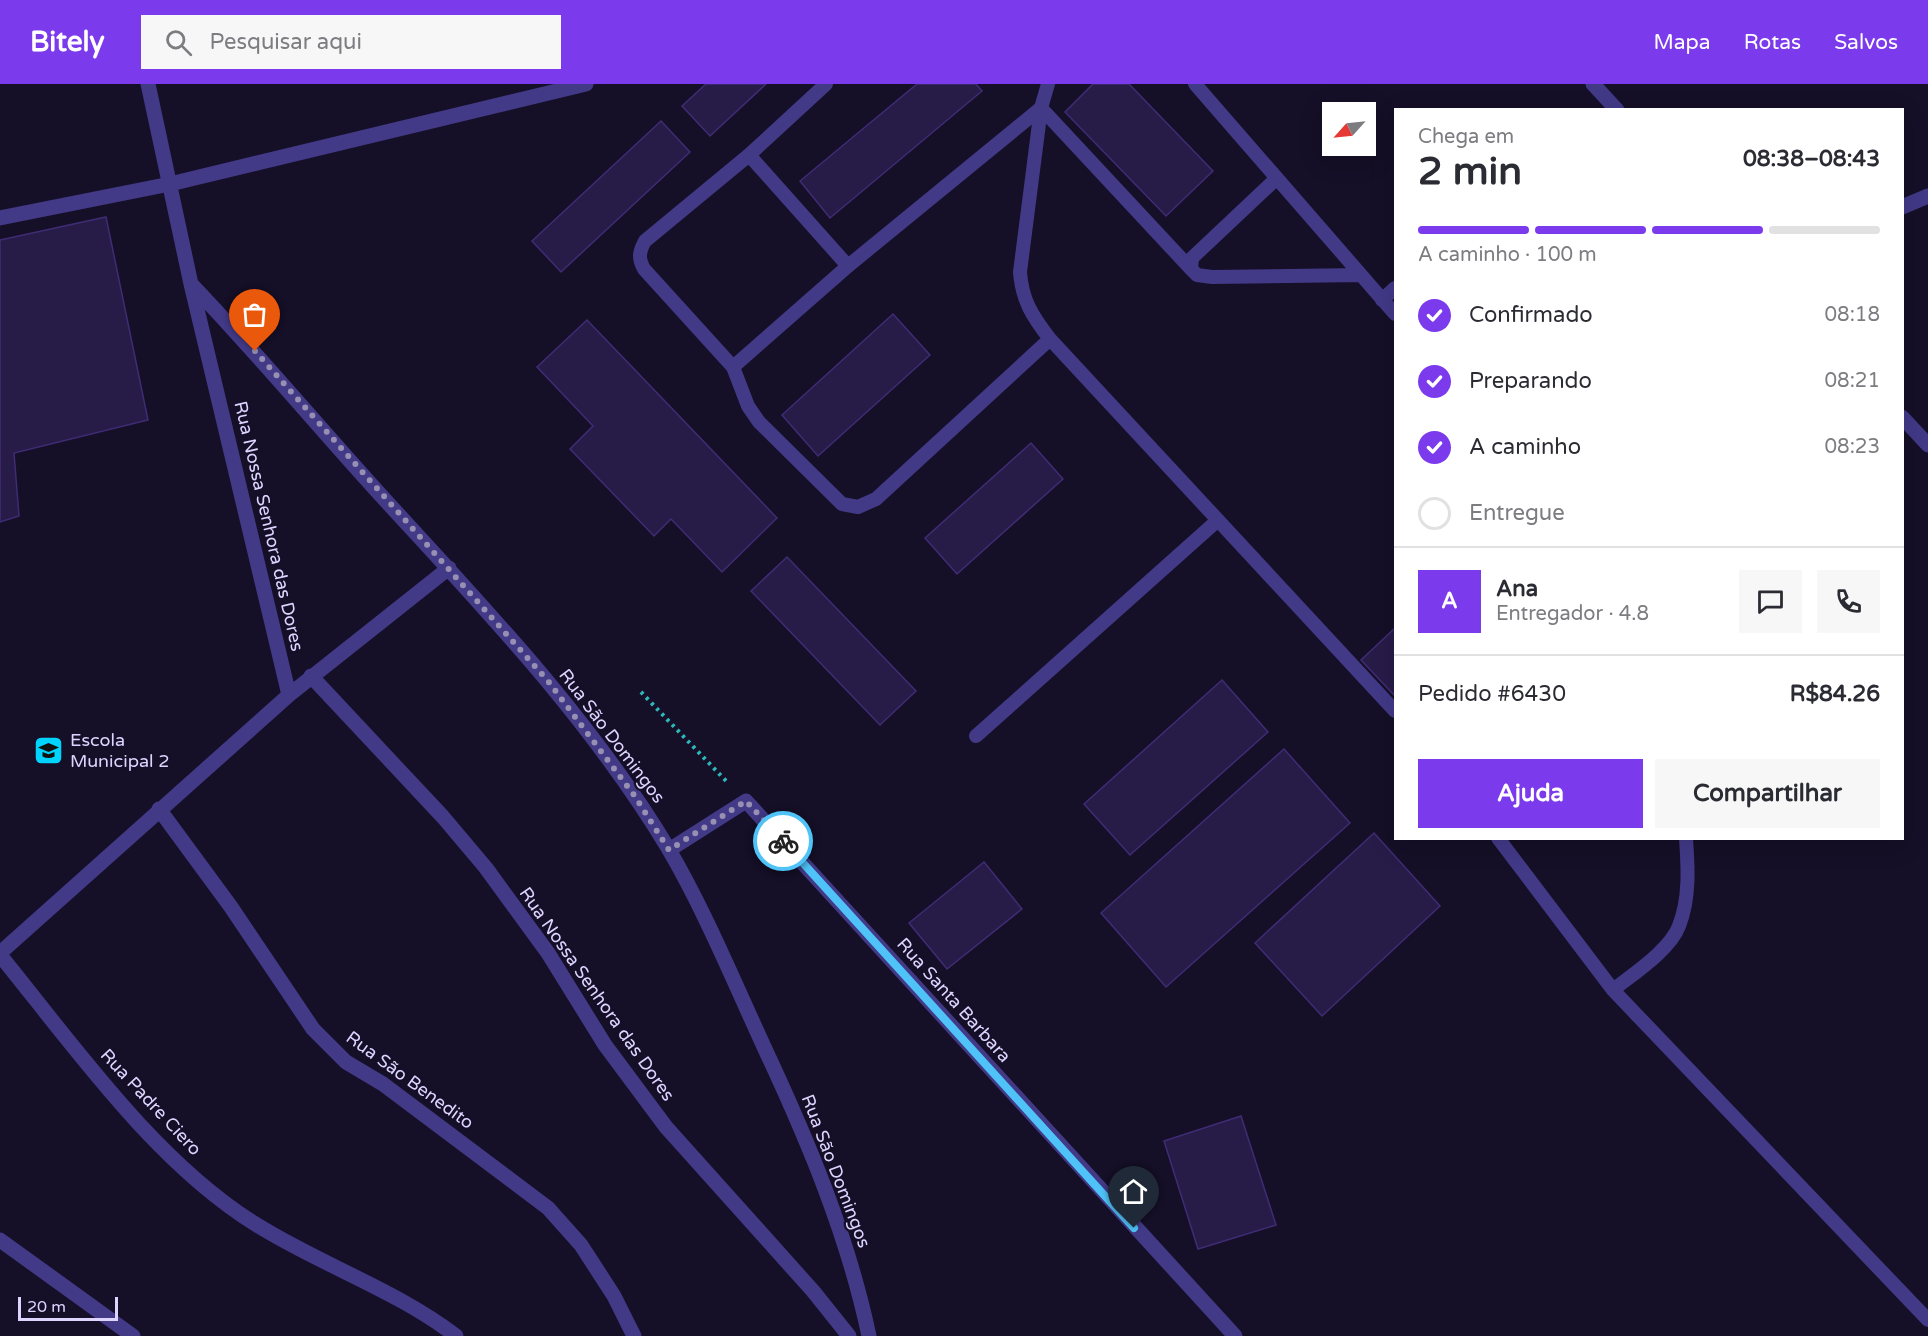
<!DOCTYPE html>
<html lang="pt">
<head>
<meta charset="utf-8">
<style>
	body { margin:0; font-family:"Varela Round",sans-serif; background:#f7f7f7; color:#2b2b33; height:100vh; display:flex; flex-direction:column; font-size:22px; white-space:nowrap }
	* { box-sizing:border-box; margin:0 }
	p { font-size:20px; color:#7c7c81 }
	.icon { flex:none; width:33px; height:33px; fill:none; stroke:currentColor; stroke-width:2; stroke-linecap:round; stroke-linejoin:round }
	.map { position:relative; flex:1; overflow:hidden }
	.sheet { position:absolute; left:1394px; top:24px; width:510px; height:732px; display:flex; flex-direction:column; background:#fff; border-radius:0px; box-shadow:0 6px 24px #0002 }
	.sheet>* { flex:none }
	.needle { width:39px; rotate:243deg }
	.tools { position:absolute; left:1322px; top:18px; display:grid; gap:12px }
	.tools a { display:grid; place-items:center; width:54px; height:54px; border-radius:0px; background:#fff; box-shadow:0 6px 24px #0002; font-size:30px }
	.scale { position:absolute; left:18px; bottom:15px; width:100px; box-sizing:border-box; padding-left:6px; border:3px solid #ddd5ff; border-top:0; font-size:16px; line-height:21px; white-space:nowrap; color:#ddd5ff; -webkit-text-stroke:4px #150f27; paint-order:stroke }
	.pin { position:absolute; display:grid; place-items:center; width:51px; height:51px; color:#fff; margin:-62px -26px; border-radius:50% 50% 50% 0; rotate:-45deg; box-shadow:0 0 6px #0007 }
	.pin .icon { rotate:45deg }
	.courier { position:absolute; display:grid; place-items:center; width:60px; height:60px; margin:-30px; border:4px solid #4fc3f7; border-radius:50%; background:#fff; color:#222; box-shadow:0 2px 8px #0007 }
	.headline em { font-style:normal; font-weight:700 }
	.headline div { display:flex; flex-direction:column-reverse }
	.headline { display:flex; align-items:center; justify-content:space-between; height:102px; padding:0 24px }
	h1 { font-size:39px; font-weight:700; line-height:45px }
	.bar { display:grid; grid-template-columns:repeat(4,1fr); gap:9px 6px; align-content:center; height:72px; padding:0 24px }
	.bar i { height:8px; border-radius:4px; background:#e1e1e2 }
	.bar .current { background:#7c3aed }
	.bar p { grid-column:span 4 }
	.line { display:flex; align-items:center; gap:15px; padding:0 24px; border-top:2px solid #e1e1e2 }
	.line div { flex:1 }
	.round { display:grid; place-items:center; flex:none; width:63px; height:63px; border-radius:0px; background:#f7f7f7 }
	ol { padding:0 24px; list-style:none }
	li { display:flex; align-items:center; gap:18px; height:66px }
	li p { margin-inline-start:auto }
	li .icon { padding:6px; border-radius:50%; background:#7c3aed; color:#fff; stroke-width:4 }
	li:last-child { color:#7c7c81 }
	li i { width:33px; height:33px; border:3px solid #e1e1e2; border-radius:50% }
	.primary-button { display:flex; gap:12px; margin-top:auto; padding:12px 24px }
	.primary-button a { flex:1; height:69px; border-radius:0px; background:#7c3aed; color:#fff; font-size:24px; font-weight:700; line-height:69px; text-align:center }
	.primary-button a+a { background:#f7f7f7; color:#2b2b33 }
	header { display:flex; align-items:center; gap:36px; box-sizing:border-box; height:84px; padding:0 30px; background:#7c3aed; color:#fff }
	header strong { font-size:28px }
	nav { display:flex; gap:33px; margin-inline-start:auto; font-size:21px }
	.search { width:420px; height:54px; background:#f7f7f7; display:flex; align-items:center; gap:15px; box-sizing:border-box; padding:0 21px; border-radius:0px; color:#7c7c81; font-size:22px }
	.map>svg:first-child { display:block }
</style>
</head>
<body>
<header>
<strong>Bitely</strong>
<div class="search"><svg class="icon" aria-label="search" viewBox="0 0 24 24"><circle cx="10" cy="10" r="6"/><path d="M15 15l6 6"/></svg>Pesquisar aqui</div>
<nav><a>Mapa</a><a>Rotas</a><a>Salvos</a></nav>
</header>
<div class="map">
<svg width="1928" height="1252" viewBox="0 0 1928 1252">
	<rect width="100%" height="100%" fill="#150f27"/>
	<path fill="#271b48" stroke="#402c75" stroke-width="1.5" d="M706,0H766L710,52L682,22Z
		M917,0H976L982,7L830,134L800,97Z
		M1093,0H1129L1213,87L1166,132L1065,28Z
		M661,37L690,68L561,188L532,157Z
		M106,133L148,336L14,369L19,432L0,438V156Z
		M893,230L930,271L818,372L782,331Z
		M587,236L777,434L722,488L671,435L654,452L570,365L593,342L537,283Z
		M1031,359L1063,395L957,490L925,454Z
		M787,473L916,607L880,641L751,507Z
		M1395,544V612L1361,576Z
		M1222,596L1268,648L1130,771L1084,720Z
		M1284,665L1350,739L1166,903L1101,829Z
		M1374,749L1440,822L1322,932L1255,859Z
		M984,778L1022,825L947,885L909,839Z
		M1241,1032L1276,1141L1198,1165L1164,1057Z"/>
	<g fill="none" stroke-linecap="round" stroke-linejoin="round">
		<path stroke="#2db9bb" stroke-width="4" stroke-dasharray="3 4.5" stroke-linecap="butt" d="M641,608L728,699"/>
		<path stroke="#423987" stroke-width="14" d="M826,0L749,71L645,157C639,168 638,174 644,185L733,283L748,322L759,338L842,420L858,423L876,415L1050,255
			M1048,0L1041,24L1020,188C1022,216 1032,232 1050,255L1395,627
			M1195,0L1395,230
			M749,71L848,182
			M1277,94L1192,174L1191,185L1197,191L1212,193L1361,191
			M1382,216L1395,204
			M733,283L848,182L1041,24L1191,185
			M976,652L1218,436
			M1498,754L1613,906L1928,1236
			M1613,906C1633,890 1670,866 1679,842C1690,814 1688,783 1686,754"/>
		<path stroke="#423987" stroke-width="15" d="M148,0L191,200L289,611
			M1902,123L1928,112
			M191,200C259,271 321,346 387,418C487,527 591,636 668,764C704,825 735,900 765,965C808,1057 848,1152 869,1252
			M311,592L443,733L486,784L548,869L605,961L666,1043L813,1207L849,1252
			M159,725L231,823L313,945L346,978L383,1000L548,1124L581,1161L614,1212L634,1252
			M669,766L746,717L1235,1252
			M0,869L289,611L449,484
			M0,871C74,962 156,1079 257,1141C321,1181 396,1206 456,1252
			M0,1156L133,1252"/>
		<path stroke="#423987" stroke-width="15" d="M1593,0L1617,26
			M0,134L170,100L586,0
			M1902,333L1928,361"/>
	</g>
	<g fill="none" stroke-linecap="round" stroke-linejoin="round">
		<path stroke="#9790b3" stroke-width="6" stroke-dasharray="0 10.8" d="M255,267L548,597L634,711L669,766L746,717L783,757"/>
		<path stroke="#4fc3f7" stroke-width="8" d="M783,757L1134,1144"/>
	</g>
	<defs>
		<symbol id="school-square" viewBox="-11 -11 22 22"><rect x="-9" y="-9" width="18" height="18" rx="4" fill="#01d3ff" stroke="#150f27"/><path d="M0-5L7-2L0 1L-7-2ZM-4 1L0 2.5L4 1V4Q0 6-4 4Z" fill="#111"/></symbol>
	</defs>
	<g fill-rule="evenodd">
		<use href="#school-square" x="32" y="650" width="33" height="33"/>
	</g>
	<g text-anchor="middle" stroke-width="4.5" stroke-linejoin="round" paint-order="stroke">
		<g font-size="18" fill="#ddd5ff" stroke="#150f27">
			<text transform="translate(269 442) rotate(77)" y="6">Rua Nossa Senhora das Dores</text>
			<text transform="translate(612 652) rotate(53)" y="6">Rua São Domingos</text>
			<text transform="translate(597 910) rotate(55)" y="6">Rua Nossa Senhora das Dores</text>
			<text transform="translate(954 916) rotate(48)" y="6">Rua Santa Barbara</text>
			<text transform="translate(410 996) rotate(36)" y="6">Rua São Benedito</text>
			<text transform="translate(151 1018) rotate(47)" y="6">Rua Padre Ciero</text>
			<text transform="translate(836 1087) rotate(69)" y="6">Rua São Domingos</text>
		</g>
		<g font-size="18" fill="#ddd5ff" stroke="#150f27" text-anchor="start">
			<text x="70" y="662">Escola<tspan x="70" dy="21">Municipal 2</tspan></text>
		</g>
	</g>
</svg>
<div class="tools">
<a><svg class="needle" viewBox="-14 -14 28 28"><path d="M0-13l5 13h-10z" fill="#e53935"/><path d="M0 13l5-13h-10z" fill="#7c7c81"/></svg></a>
</div>
<div class="scale">20 m</div>
<div class="pin" style="left:255px;top:267px;background:#ea580c"><svg class="icon" aria-label="bag" viewBox="0 0 24 24"><path d="M5 8h14l-1 12H6zM9 8a3 3 0 0 1 6 0"/></svg></div>
<div class="pin" style="left:1134px;top:1144px;background:#1f2937"><svg class="icon" aria-label="home" viewBox="0 0 24 24"><path d="M3 11l9-7 9 7M6 9v11h12V9"/></svg></div>
<div class="courier" style="left:783px;top:757px"><svg class="icon" aria-label="bike" viewBox="0 0 24 24"><circle cx="6" cy="16" r="4"/><circle cx="18" cy="16" r="4"/><path d="M6 16l4-8h5l3 8M10 8l3 8H6M13 5h3"/></svg></div>
<section class="sheet">
<div class="headline"><div><h1>2 min</h1><p>Chega em</p></div><em>08:38–08:43</em></div>
<div class="bar"><i class="current"></i><i class="current"></i><i class="current"></i><i></i><p>A caminho · 100 m</p></div>
<ol>
<li><svg class="icon" aria-label="check" viewBox="0 0 24 24"><path d="M5 12l5 5 9-10"/></svg>Confirmado<p>08:18</p></li>
<li><svg class="icon" aria-label="check" viewBox="0 0 24 24"><path d="M5 12l5 5 9-10"/></svg>Preparando<p>08:21</p></li>
<li><svg class="icon" aria-label="check" viewBox="0 0 24 24"><path d="M5 12l5 5 9-10"/></svg>A caminho<p>08:23</p></li>
<li><i></i>Entregue</li>
</ol>
<div class="line" style="height:108px"><b class="round" style="background:#7c3aed;color:#fff">A</b><div><b>Ana</b><p>Entregador · 4.8</p></div><a class="round"><svg class="icon" aria-label="chat" viewBox="0 0 24 24"><path d="M4 5h16v11H9l-5 4z"/></svg></a><a class="round"><svg class="icon" aria-label="phone" viewBox="0 0 24 24"><path d="M5 4h4l2 5-3 2q2 4 5 5l2-3 5 2v4C11 20 4 13 5 4z"/></svg></a></div>
<div class="line" style="height:78px"><div>Pedido #6430</div><b>R$84.26</b></div>
<div class="primary-button"><a>Ajuda</a><a>Compartilhar</a></div>
</section>
</div>
</body>
</html>
